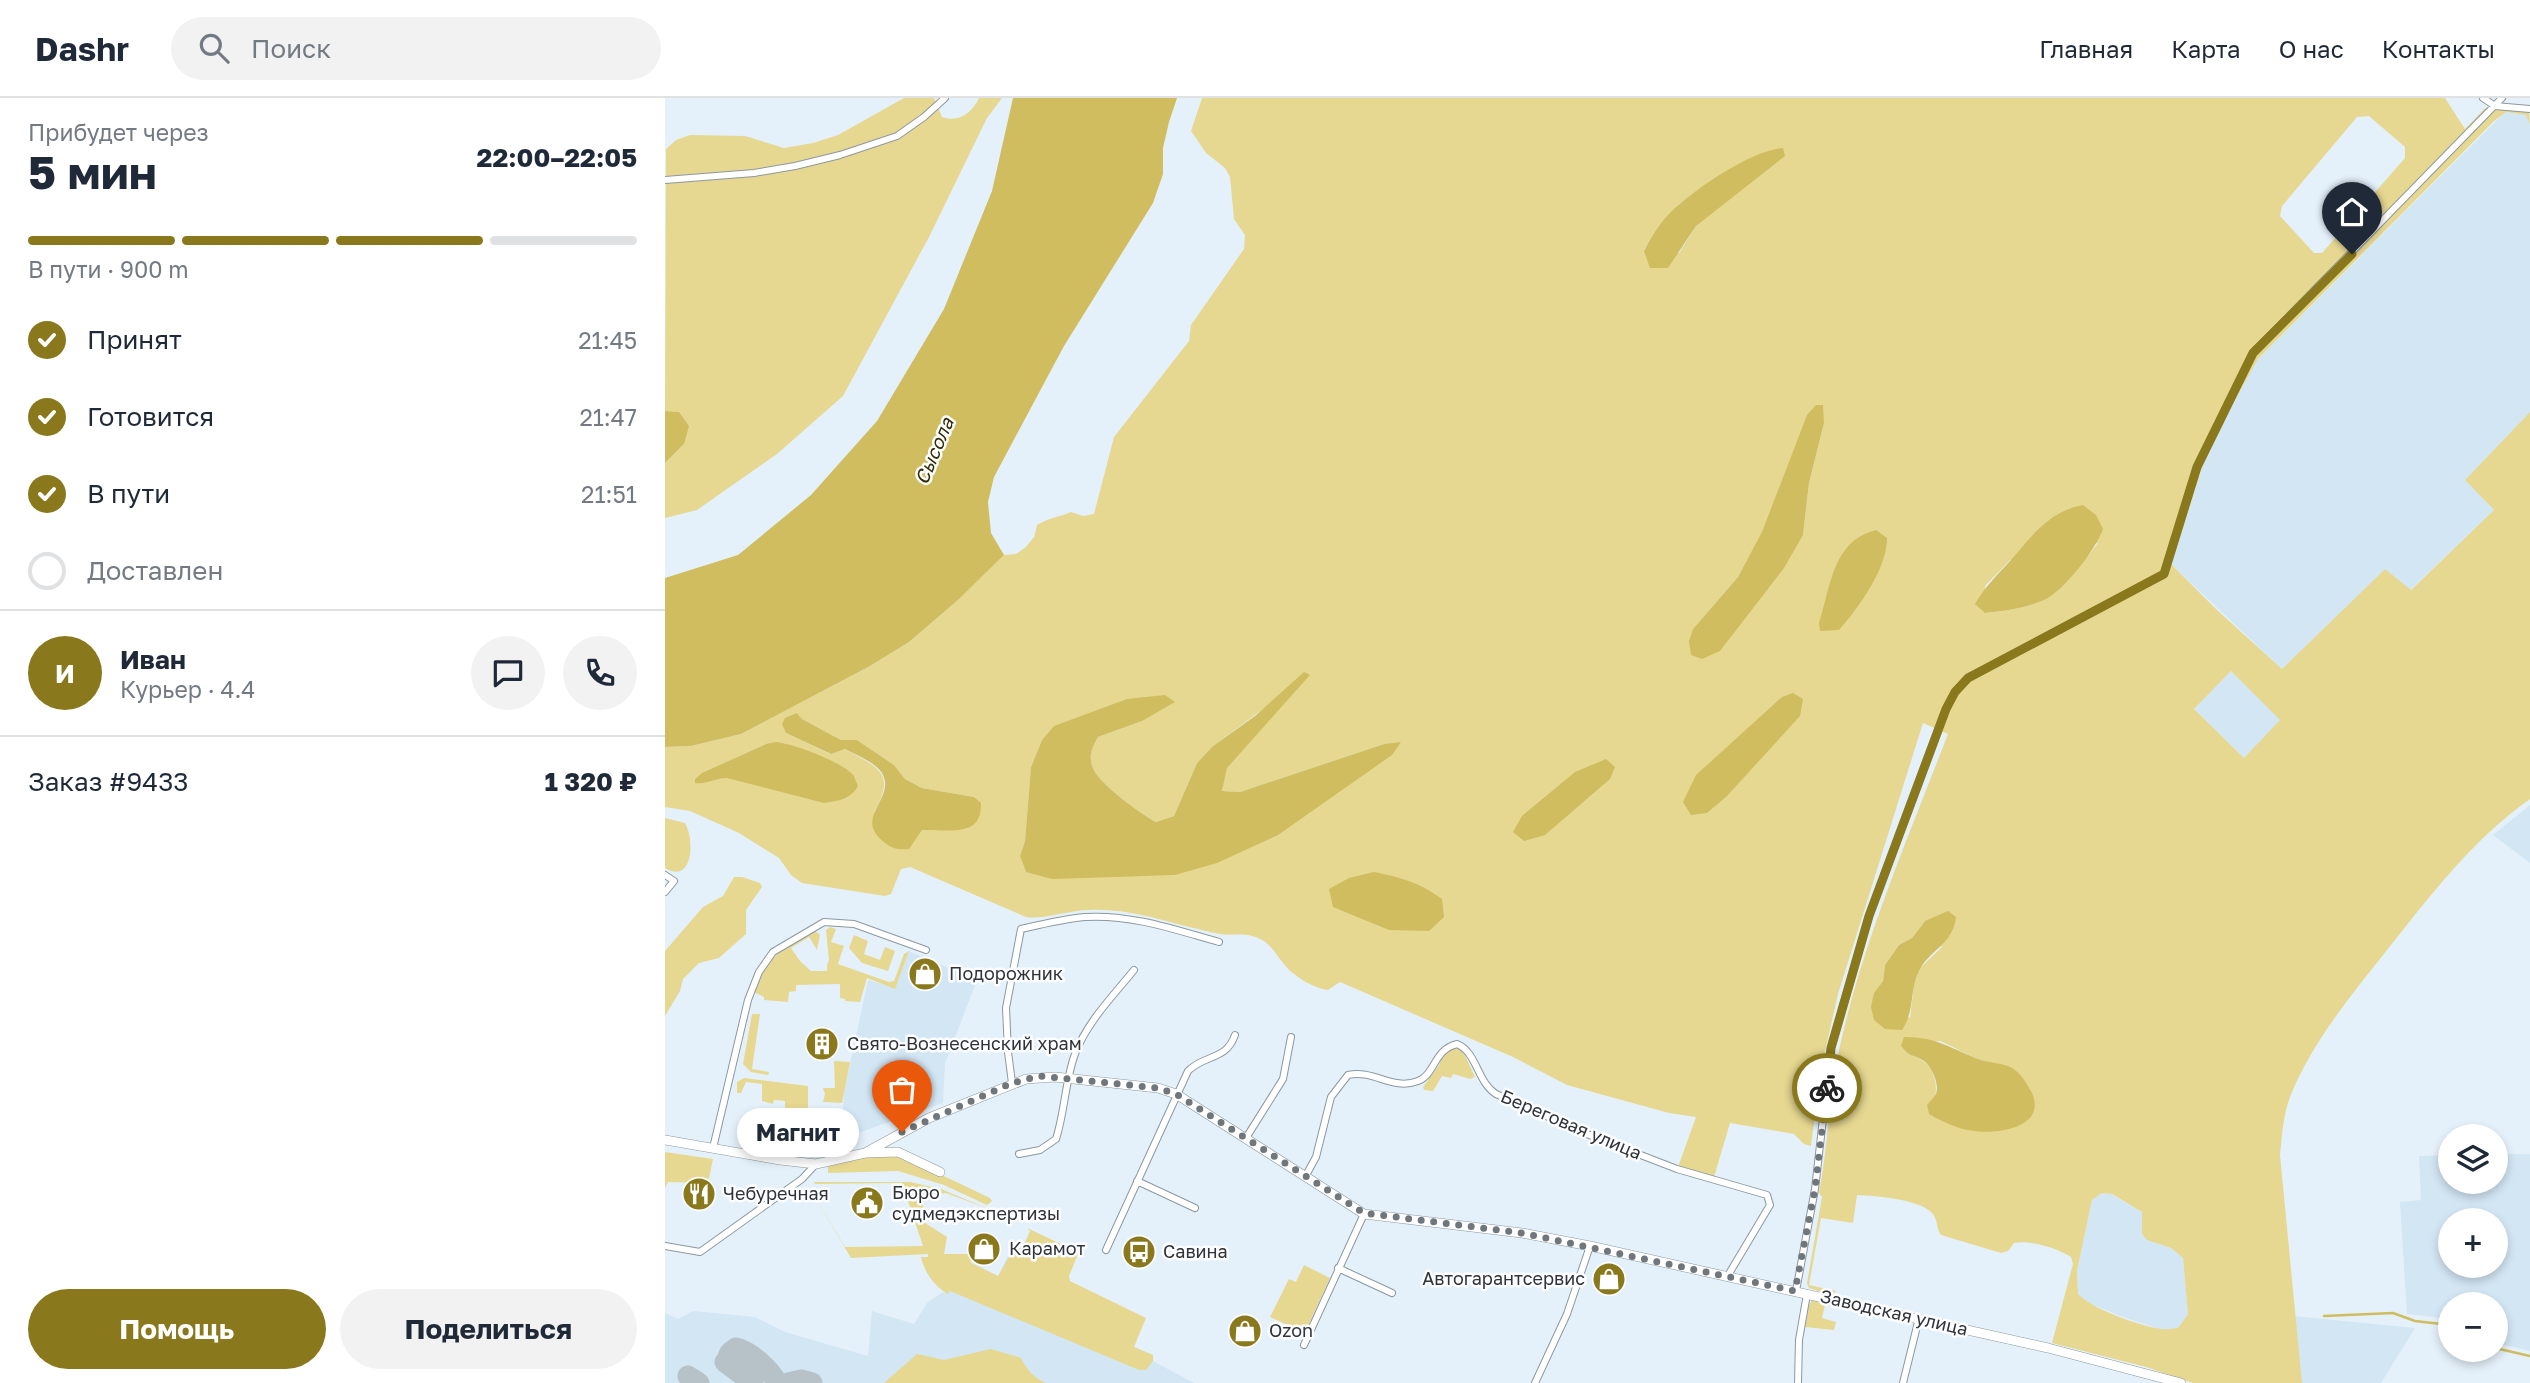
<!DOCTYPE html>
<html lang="ru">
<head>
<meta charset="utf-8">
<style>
	body { margin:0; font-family:"Golos Text",sans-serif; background:#f2f2f3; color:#1f2937; height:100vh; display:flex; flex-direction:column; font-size:26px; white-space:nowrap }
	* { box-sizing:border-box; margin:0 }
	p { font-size:23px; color:#747a83 }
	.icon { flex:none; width:38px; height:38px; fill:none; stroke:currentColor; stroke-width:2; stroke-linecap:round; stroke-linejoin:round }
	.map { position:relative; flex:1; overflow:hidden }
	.side { display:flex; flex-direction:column; background:#fff; width:665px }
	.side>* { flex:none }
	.fabs { position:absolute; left:1773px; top:1026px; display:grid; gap:14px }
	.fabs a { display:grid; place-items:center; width:70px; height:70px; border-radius:50%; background:#fff; box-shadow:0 4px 10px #0003; font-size:35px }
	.pin { position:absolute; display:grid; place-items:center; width:60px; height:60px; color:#fff; margin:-72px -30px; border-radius:50% 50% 50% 0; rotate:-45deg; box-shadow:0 0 7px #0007 }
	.pin .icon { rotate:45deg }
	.courier { position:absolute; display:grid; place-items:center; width:70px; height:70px; margin:-35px; border:5px solid #89781c; border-radius:50%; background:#fff; color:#222; box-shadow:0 2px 9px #0007 }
	.bubble { position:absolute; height:49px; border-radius:24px; background:#fff; box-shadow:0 4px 10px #0003; font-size:23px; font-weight:700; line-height:49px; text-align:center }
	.summary em { font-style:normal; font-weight:700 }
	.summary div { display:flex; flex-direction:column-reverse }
	.summary { display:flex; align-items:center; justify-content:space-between; height:119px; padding:0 28px }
	h1 { font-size:46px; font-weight:700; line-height:52px }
	.bar { display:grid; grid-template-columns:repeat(4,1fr); gap:10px 7px; align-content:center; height:84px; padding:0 28px }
	.bar i { height:9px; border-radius:5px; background:#e0e1e3 }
	.bar .current { background:#89781c }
	.bar p { grid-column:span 4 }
	.line { display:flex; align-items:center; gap:18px; padding:0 28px; border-top:2px solid #e0e1e3 }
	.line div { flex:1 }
	.round { display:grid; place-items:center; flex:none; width:74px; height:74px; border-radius:37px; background:#f2f2f3 }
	ol { padding:0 28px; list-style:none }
	li { display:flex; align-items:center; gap:21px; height:77px }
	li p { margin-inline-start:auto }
	li .icon { padding:7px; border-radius:50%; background:#89781c; color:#fff; stroke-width:4 }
	li:last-child { color:#747a83 }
	li i { width:38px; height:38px; border:4px solid #e0e1e3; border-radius:50% }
	.action { display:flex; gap:14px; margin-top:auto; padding:14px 28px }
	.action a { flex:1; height:80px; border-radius:42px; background:#89781c; color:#fff; font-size:28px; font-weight:700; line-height:80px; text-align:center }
	.action a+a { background:#f2f2f3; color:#1f2937 }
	header { display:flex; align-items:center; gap:42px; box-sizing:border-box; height:98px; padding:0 35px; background:#fff; border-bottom:2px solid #e0e1e3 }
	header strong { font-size:33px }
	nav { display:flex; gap:38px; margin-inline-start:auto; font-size:24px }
	.search { width:490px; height:63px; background:#f2f2f3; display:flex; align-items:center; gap:18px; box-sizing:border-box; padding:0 24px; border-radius:38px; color:#747a83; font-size:26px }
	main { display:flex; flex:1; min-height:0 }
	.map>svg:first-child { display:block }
</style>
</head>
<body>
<header>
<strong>Dashr</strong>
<div class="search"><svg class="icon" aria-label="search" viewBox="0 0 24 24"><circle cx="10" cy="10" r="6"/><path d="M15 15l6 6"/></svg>Поиск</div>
<nav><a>Главная</a><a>Карта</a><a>О нас</a><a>Контакты</a></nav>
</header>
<main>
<section class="side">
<div class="summary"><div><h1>5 мин</h1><p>Прибудет через</p></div><em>22:00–22:05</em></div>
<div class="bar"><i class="current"></i><i class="current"></i><i class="current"></i><i></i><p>В пути · 900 m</p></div>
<ol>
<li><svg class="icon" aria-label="check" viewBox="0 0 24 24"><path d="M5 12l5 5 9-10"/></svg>Принят<p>21:45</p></li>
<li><svg class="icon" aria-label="check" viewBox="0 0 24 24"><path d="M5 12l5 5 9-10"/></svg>Готовится<p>21:47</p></li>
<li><svg class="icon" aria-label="check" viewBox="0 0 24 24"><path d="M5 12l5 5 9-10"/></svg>В пути<p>21:51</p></li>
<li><i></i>Доставлен</li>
</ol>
<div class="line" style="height:126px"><b class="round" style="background:#89781c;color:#fff">И</b><div><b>Иван</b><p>Курьер · 4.4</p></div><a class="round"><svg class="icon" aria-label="chat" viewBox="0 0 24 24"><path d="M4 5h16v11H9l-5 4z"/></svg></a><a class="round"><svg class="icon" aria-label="phone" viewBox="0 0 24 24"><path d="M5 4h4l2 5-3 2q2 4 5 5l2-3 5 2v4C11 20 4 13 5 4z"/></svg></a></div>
<div class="line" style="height:91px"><div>Заказ #9433</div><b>1 320 ₽</b></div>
<div class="action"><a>Помощь</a><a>Поделиться</a></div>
</section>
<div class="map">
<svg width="1865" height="1285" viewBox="0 0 1865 1285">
	<rect width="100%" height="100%" fill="#e5f1fa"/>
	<path fill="#d3e6f4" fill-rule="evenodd" d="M1840,14L1861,17L1865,27V314L1800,382L1829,412L1745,492L1720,471L1617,571L1506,466L1544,348L1593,261Z
		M1566,573L1616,622L1579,660L1529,611Z
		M1865,707V765L1828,737Z
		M244,853L312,882L280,966L278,1005L176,1041L179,994L203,882L230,890Z
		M1831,1056H1865V1253L1831,1245L1830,1206H1785V1221L1742,1216L1735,1104L1756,1102L1754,1058L1785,1057V1083H1830ZM1785,1122H1830V1167H1785Z
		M1437,1095L1446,1096L1477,1114V1136L1482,1142L1506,1150L1518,1160L1523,1216L1513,1230L1498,1232L1458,1219L1421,1204L1413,1196L1412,1173L1427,1102Z
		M343,1158L382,1211L488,1257V1263L529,1285H0V1215L13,1221L28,1213L90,1219L120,1234L203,1258L207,1213L249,1226L262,1205L278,1194L283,1195L306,1164L333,1178Z
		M1608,1216L1750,1230L1716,1285H1530Z"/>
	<path fill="#e6d891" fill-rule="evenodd" d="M239,0H269L277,19C294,25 307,15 314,0H337L322,20L264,139L178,298L112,356L32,412L0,420V365L19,346L14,314L0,313L1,51L11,42L25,37L80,38L119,50L148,45L173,37Z
		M537,0H1780L1800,31L1820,10L1864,14L1865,27L1861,17L1841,14L1829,23L1593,261L1544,348L1506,466L1552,512L1617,571L1720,471L1746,492L1829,412L1800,382L1865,314V701C1806,743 1766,797 1722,852C1685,899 1647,944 1625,999C1618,1018 1617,1038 1615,1057L1637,1285H1528L1481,1269L1387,1245L1408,1166L1406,1159C1391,1150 1367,1142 1349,1145L1343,1153L1336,1155L1276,1137C1271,1130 1273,1123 1268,1116C1256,1101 1210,1098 1192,1097L1188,1125L1156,1120L1144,1187L1171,1193L1166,1197L1144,1190L1142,1185L1157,1099L1154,1095C1163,1048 1164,999 1174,952C1198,843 1243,740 1283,636L1258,625L1173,896L1156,971L1146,1048L1139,1046L1129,1036L1065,1025L1049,1079L1013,1069L1031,1019L1004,1015L902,987L848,959L675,884L663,892C648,890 628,878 618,865C608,853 604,842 587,838C577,835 566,838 555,836C511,828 470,810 424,812C404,812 378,822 361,819L245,769L236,771L226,796L220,798L137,785L126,777L114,760L74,735L25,713L0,709V649L26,648L76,636L205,568L244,544L293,502L339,457L351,456L361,449L369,439L372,427C383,420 394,419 406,414L418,418L429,416L449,339L524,243L526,227L579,151L580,137L569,121L565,79L560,70L541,55L526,33ZM1704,18L1740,49V60L1657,155H1649L1615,118L1617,108L1692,19ZM1118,51L1031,128L1014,155L979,152C987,136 1002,116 1016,105C1041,85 1087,53 1118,51ZM1159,325L1144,385L1138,437L1028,531L1073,479ZM1433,445C1395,493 1384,509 1320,515V488L1345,462ZM1566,573L1615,622L1579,660L1529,611ZM644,577L561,670L557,693L575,694L719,646L736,645L361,774L355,758L360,743L366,669L377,642L477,623L433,639C427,650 423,658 428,670C432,684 477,717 491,724L509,718L532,665L548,648ZM132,615L137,621L176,642H192L229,667L240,681L257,690L309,699L302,731L257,732L209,714C232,674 213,670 180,651L165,656L121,635ZM101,646L62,680L30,681L38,675ZM1260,823L1277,849L1255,870L1249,887L1245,920L1209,896L1218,883L1220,867L1234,847L1247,840ZM1275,943C1289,949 1302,957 1316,962C1345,972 1353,969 1368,999H1270C1273,987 1269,971 1258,963C1248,956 1245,960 1236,948ZM1437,1095L1447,1096L1477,1114V1136L1482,1142L1506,1150L1518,1160L1523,1216L1513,1230C1508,1230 1501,1232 1496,1231C1473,1227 1429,1212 1413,1196L1412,1173L1427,1102Z
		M0,720L20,725C30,742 28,787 0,770Z
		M69,779H77L95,785L97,789L81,812V836L54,860L34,865L18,881L15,893L0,918V853L38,809L58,798Z
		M165,829L171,831L166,844L179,848L173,866L224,884L229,883L239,856L244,853L230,891L202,880L195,904L180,903V901L175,900V886L131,887V893L124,894L123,904L99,902V899L89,894C101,860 116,852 145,833H150L155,837L152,852L144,839L126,850L135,863L146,873H162V867L164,862L161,832Z
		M189,837L203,843L199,856L215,862L220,849L230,853L223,873L197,865L184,850Z
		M87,916H95L87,971L104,974L103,977L86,974L78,966Z
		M789,949L798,953L810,979L805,981L788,976L786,980L777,978L768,993L759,992L758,989L774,967L779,954Z
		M169,963L185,964L177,1005L158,1004L160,996L158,990H170Z
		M79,980L143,988V1031L152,1032V1048C137,1056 111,1047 94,1044L95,1037L116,1040L120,1018L123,1020L121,1036L127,1037L126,1042L140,1044L142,1031L137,1030L138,1017L120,1014V1003L109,1002L108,1006L97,1003V986L81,984L76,995H72V984Z
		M157,1014L176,1015V1019H182L179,1044L162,1049L157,1044V1024L160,1020H157Z
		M0,1054L48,1061L43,1085L3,1084L0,1090Z
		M224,1057L241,1060L325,1100L327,1103L322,1107L279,1087L233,1073L163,1075V1066L206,1058Z
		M149,1084H245L276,1091L324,1111L281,1095L263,1097L258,1106L260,1125L282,1139L279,1156H306V1165L333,1178L350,1148L357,1151L365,1133L362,1130L411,1153L413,1156L404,1178L405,1183L481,1220L469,1249L488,1257V1263L481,1272H474L285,1193L283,1196C270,1189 259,1174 256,1159H263V1156L186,1160L143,1087L180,1149L258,1148L237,1085L150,1086Z
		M639,1167L665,1180L642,1230L636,1233L605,1219L624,1181L631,1184Z
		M1147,1202L1175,1207L1174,1210L1160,1207L1157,1220L1171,1224L1169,1232L1140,1229L1144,1207Z
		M326,1251L356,1260C362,1272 369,1280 381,1285H219L252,1256L279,1262Z"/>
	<path fill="#d0bd60" d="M348,0H512L504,24L498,50V76L488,105L399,248L329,379L323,404L326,435L339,457L293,502L244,544L205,568L76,636L26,648L0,649V480L73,457L146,397L212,323L279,211L327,93Z
		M1118,50L1120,58L1031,128L1003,170H985L979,153C987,136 1001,116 1016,105C1040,85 1087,53 1118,50Z
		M1151,307H1158L1159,325L1144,385L1138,437L1119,470L1055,553L1037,561L1026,557L1024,543L1028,531L1073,479L1097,434L1142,317Z
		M0,313L14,314L24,328L19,346L0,365Z
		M1418,407L1431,417L1438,431C1431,451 1399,493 1379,502C1360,510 1341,513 1320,515L1310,506C1320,489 1332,477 1345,463C1366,439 1384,413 1418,407Z
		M1211,432L1222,440C1222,471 1194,509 1174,532L1155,533L1154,525C1166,489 1167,443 1211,432Z
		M639,574L645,577L562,670L557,693L575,694L719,646L736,644L727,657L613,737L552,765L510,777L387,781L361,774L355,758L360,743L366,669L377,642L389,628L462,601L500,597L510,604L477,623L433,639C427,650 423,658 428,670C432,684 477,717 491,724L509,718L532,665L548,648L590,618Z
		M1128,595L1138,601L1135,618L1062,698L1042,715L1026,717L1018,704L1031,677L1117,599Z
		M132,615L137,621L176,642H192L229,667L240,681L257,690L309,699L316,705C317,741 284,731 257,732L244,751C234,752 227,751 219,744C187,719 232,701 217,675C210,664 191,657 180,651L166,656L121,635L117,626L120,620Z
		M111,644C129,646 178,664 189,678C189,679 193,688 193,688C186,701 173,703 159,705L62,680C51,680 39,687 30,685V681L37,675L101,646Z
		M941,661L950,669L945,681L880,737L859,743L848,734L857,718L910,674Z
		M709,774C737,780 754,784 777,801L779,819L764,833L724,832L668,809L664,791L684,780Z
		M1283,813L1291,819C1288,847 1264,852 1254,873C1244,894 1250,913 1237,932L1220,931L1209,922L1206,909L1209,895L1218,883L1220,867L1234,847L1247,840L1260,823Z
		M1239,939C1273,939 1286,951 1316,962C1325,965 1338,965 1347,970C1356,975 1362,986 1367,995C1382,1030 1332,1036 1309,1033C1292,1031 1278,1024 1264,1016L1262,1007C1264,1004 1267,1002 1269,999C1277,990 1267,969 1259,963C1248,956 1245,960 1236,948Z"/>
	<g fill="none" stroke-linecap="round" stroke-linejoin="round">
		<path stroke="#d0bd60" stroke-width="2.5" d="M1659,1218L1728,1215L1750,1223L1785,1227
			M1830,1250L1865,1258"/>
		<path stroke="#b7c1c8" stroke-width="21" d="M60,1264L88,1285
			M63,1266C62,1257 64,1254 71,1250C85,1253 106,1272 112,1285
			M23,1278L34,1285
			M123,1285L136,1282L147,1285"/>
		<defs>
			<path id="street" d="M1818,0L1830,8L1865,11
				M0,82L89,75L130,68L175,57L232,38L259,19L280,0
				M0,777L9,783L0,794
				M347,985L343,954L341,910L356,831C378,826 398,821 420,819C466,816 511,832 554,844
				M581,1040L618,981L626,939
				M48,1050L83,902L94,874L108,854L159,824L189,826L261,852
				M354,1056L375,1052L391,1041C400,1013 400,983 410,956C422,924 448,898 469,872
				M640,1079L651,1059L666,999L683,977C709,971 727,993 753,983C771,976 768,952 792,946C812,954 812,984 831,996L929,1039L1012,1071L1102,1097L1105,1107L1062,1179
				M472,1083L530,1110
				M0,1148L35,1154L137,1081L151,1066
				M441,1152L523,973C540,956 561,963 570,937
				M673,1170L727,1195
				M1131,1193L1150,1091L1166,950L1204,818L1281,611L1290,594L1303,580L1499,476L1532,369L1588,255L1837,0
				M639,1247L699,1116
				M870,1285L902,1216L925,1148
				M1133,1285L1134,1242L1142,1196
				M1238,1285L1254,1220"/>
			<path id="secondary" d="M0,1042L115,1062L151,1066L200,1055L233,1054L275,1074
				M200,1055L264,1020L361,981L390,979L493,990L511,996L699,1116L857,1135L925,1148L1383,1250L1516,1285"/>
		</defs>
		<use href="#street" stroke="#8c989f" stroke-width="8"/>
		<use href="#secondary" stroke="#8c989f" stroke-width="10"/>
		<use href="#street" stroke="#fff" stroke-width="6"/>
		<use href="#secondary" stroke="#fff" stroke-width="9"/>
	</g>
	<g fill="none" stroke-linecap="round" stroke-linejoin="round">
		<path stroke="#6f767c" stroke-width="7" stroke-dasharray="0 12.6" d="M237,1034L347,985L375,978L493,990L511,996L699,1115L857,1135L1130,1193L1150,1091L1162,990"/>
		<path stroke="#89781c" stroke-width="9" d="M1162,990L1166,950L1204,818L1281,611L1290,594L1303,580L1499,476L1532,369L1588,255L1687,156"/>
	</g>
	<defs>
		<symbol id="shop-disc" viewBox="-11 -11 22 22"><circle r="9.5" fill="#89781c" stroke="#fbfdff"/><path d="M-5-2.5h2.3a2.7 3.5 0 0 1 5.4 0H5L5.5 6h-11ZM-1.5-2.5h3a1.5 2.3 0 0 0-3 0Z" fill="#fff"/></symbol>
		<symbol id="building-disc" viewBox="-11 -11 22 22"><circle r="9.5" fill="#89781c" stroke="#fbfdff"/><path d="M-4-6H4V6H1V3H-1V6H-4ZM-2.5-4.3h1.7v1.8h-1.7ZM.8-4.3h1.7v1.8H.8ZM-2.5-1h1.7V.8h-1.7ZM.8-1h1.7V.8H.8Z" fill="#fff"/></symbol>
		<symbol id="restaurant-disc" viewBox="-11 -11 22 22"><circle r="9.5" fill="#89781c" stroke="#fbfdff"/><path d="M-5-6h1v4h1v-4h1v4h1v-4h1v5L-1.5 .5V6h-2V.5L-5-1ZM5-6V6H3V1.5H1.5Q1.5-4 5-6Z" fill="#fff"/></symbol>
		<symbol id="civic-disc" viewBox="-11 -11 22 22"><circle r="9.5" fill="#89781c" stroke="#fbfdff"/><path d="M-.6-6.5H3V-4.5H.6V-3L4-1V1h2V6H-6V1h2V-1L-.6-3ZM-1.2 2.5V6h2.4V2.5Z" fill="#fff"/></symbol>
		<symbol id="bus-disc" viewBox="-11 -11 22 22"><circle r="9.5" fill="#89781c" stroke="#fbfdff"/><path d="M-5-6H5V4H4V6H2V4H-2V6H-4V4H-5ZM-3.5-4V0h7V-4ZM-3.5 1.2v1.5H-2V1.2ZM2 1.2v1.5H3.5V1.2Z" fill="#fff"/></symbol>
	</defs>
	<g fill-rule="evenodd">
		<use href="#shop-disc" x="241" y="857" width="38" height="38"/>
		<use href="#building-disc" x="138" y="927" width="38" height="38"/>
		<use href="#restaurant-disc" x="15" y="1077" width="38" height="38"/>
		<use href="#civic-disc" x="183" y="1086" width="38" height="38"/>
		<use href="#shop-disc" x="300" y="1132" width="38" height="38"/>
		<use href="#bus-disc" x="455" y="1135" width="38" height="38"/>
		<use href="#shop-disc" x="925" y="1162" width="38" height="38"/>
		<use href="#shop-disc" x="561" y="1214" width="38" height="38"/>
	</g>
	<g text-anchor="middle" stroke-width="5" stroke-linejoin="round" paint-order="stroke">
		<g font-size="18" fill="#303438" stroke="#fbfdff" text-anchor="start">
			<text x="284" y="882">Подорожник</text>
			<text x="182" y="952">Свято-Вознесенский храм</text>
			<text x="227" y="1101">Бюро<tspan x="227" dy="21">судмедэкспертизы</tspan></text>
			<text x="58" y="1102">Чебуречная</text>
			<text x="344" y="1157">Карамот</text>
			<text x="498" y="1160">Савина</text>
			<text x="920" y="1187" text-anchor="end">Автогарантсервис</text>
			<text x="604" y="1239">Ozon</text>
		</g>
		<g font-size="18" fill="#303438" stroke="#fbfdff">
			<text transform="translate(906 1027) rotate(23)" y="6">Береговая улица</text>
			<text transform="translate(1229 1215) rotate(13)" y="6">Заводская улица</text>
		</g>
		<g font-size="19" font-style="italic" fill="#342c02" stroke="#fbfdff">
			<text transform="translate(269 353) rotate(-67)" y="7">Сысола</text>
		</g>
	</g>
</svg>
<div class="fabs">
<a><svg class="icon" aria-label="layers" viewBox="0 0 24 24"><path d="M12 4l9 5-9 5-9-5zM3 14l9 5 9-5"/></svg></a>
<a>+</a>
<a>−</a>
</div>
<div class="pin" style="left:237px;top:1034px;background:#ea580c"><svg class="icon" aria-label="bag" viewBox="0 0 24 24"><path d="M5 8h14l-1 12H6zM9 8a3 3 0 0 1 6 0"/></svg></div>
<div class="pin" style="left:1687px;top:156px;background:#1f2937"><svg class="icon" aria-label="home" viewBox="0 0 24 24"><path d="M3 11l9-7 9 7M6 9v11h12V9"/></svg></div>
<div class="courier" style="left:1162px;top:990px"><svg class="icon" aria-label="bike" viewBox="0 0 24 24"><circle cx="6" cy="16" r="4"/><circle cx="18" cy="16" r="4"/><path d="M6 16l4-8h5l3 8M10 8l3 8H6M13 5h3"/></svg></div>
<div class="bubble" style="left:72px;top:1010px;width:122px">Магнит</div>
</div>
</main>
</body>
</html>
